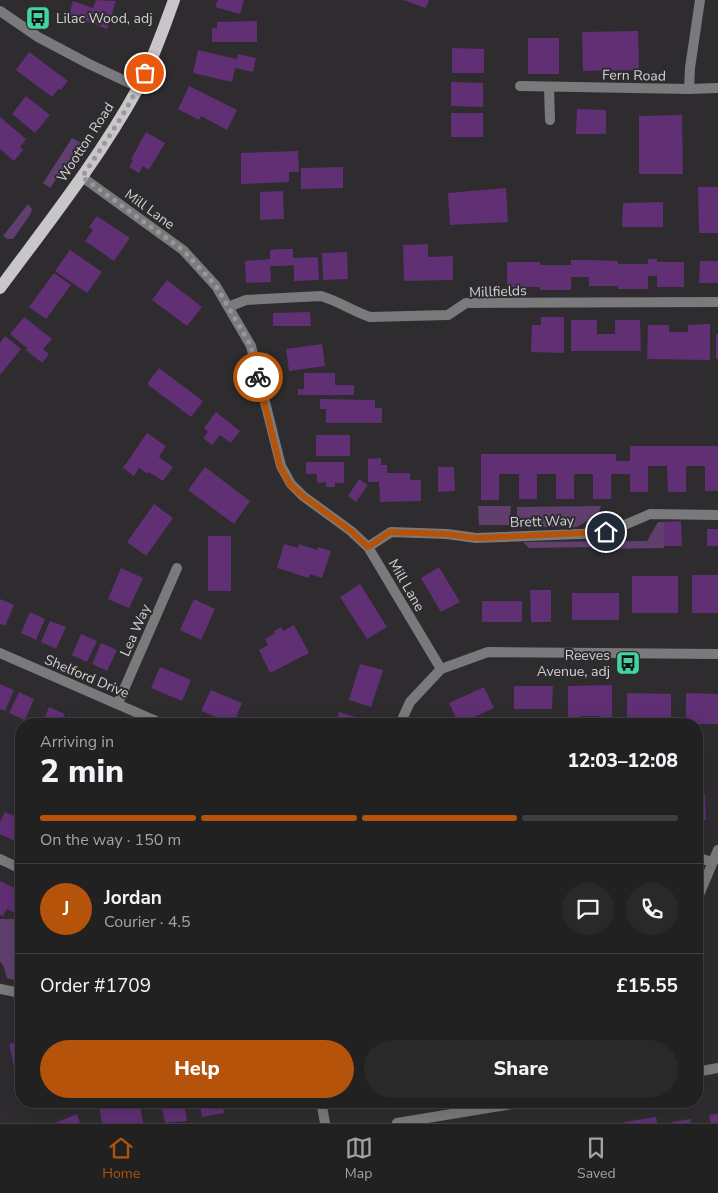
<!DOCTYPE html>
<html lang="en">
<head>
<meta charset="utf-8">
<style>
	body { margin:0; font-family:"Nunito Sans",sans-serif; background:#2a292a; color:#f1f3f6; height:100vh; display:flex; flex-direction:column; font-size:19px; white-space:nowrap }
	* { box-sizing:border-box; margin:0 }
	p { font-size:16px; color:#a2a3a5 }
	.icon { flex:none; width:28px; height:28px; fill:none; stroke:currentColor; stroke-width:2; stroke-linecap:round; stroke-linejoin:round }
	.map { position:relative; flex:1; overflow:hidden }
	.side { position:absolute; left:15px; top:718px; width:688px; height:390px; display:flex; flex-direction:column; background:#222122; border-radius:20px; box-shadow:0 5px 20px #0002,0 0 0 1px #3f3e40 }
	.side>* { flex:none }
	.pin { position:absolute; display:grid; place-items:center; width:42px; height:42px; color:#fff; margin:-21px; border:2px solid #fff; border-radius:50%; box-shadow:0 1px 5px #0007 }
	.courier { position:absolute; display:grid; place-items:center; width:50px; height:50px; margin:-25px; border:4px solid #b45309; border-radius:50%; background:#fff; color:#222; box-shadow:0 1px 6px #0007 }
	.head em { font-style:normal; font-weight:800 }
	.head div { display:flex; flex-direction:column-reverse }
	.head { display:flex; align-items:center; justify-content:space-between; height:85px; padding:0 25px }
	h1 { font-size:32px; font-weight:800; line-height:38px }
	.bar { display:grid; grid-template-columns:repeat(4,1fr); gap:8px 5px; align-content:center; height:60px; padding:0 25px }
	.bar i { height:6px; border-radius:4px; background:#3f3e40 }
	.bar .current { background:#b45309 }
	.bar p { grid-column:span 4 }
	.line { display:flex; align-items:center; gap:12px; padding:0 25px; border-top:1px solid #3f3e40 }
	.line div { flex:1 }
	.round { display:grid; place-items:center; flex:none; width:52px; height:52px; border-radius:26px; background:#2a292a }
	.cta { display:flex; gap:10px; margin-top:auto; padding:10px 25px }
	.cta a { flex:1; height:58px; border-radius:30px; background:#b45309; color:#fff; font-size:20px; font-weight:800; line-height:58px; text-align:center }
	.cta a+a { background:#2a292a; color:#f1f3f6 }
	.tabs { display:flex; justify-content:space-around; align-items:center; height:70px; border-top:1px solid #3f3e40; background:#222122; font-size:14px; color:#a2a3a5 }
	.tabs a { display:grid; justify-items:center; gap:2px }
	.tabs .current { color:#b45309 }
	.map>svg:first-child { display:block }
</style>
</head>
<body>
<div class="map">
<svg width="718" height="1123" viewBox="0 0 718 1123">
	<rect width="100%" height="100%" fill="#2e2c2e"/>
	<path fill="#603f6e" d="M72,138L81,143L50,188L43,183Z
		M28,204L32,209L30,215L13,239H8L3,236Z
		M478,506H511L509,525H479Z
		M601,506L598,516L576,527H517V507Z
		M658,522H664V548L596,549L595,547L529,548L523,542L647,541Z
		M0,919H21V982L7,978L3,965L0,962Z"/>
	<path fill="#602f74" d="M96,0L116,1L107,29L69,15L73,1L93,8Z
		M218,0H244L240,14L215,7Z
		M403,0H429L426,8Z
		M257,21V42H212V28H217V22Z
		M638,31L639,70L583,71L582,32Z
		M528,38H559V74H528Z
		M452,48L484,49V73H452Z
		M198,50L237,59L238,54L256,58L253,72L235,68L232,82L193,73Z
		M29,52L68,81L61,90L58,89L52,97L16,70Z
		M451,82L483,83V107L451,106Z
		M189,86L237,110L227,130L201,116L199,120L178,109Z
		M26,96L50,115L35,133L12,114Z
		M577,109L606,110V134H576Z
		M451,113H483V137H451Z
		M682,115L683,174H639V116Z
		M0,117L26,139L20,147L23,150L14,161L0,149Z
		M146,132L165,143L149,170L143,166L139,173L129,167L133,160L131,159Z
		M298,151L299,172H289V182L241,184V153Z
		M343,167V188L301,189V168Z
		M698,187H718V233H699Z
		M506,188L508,222L450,225L448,193Z
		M283,191L284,219L260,220V192Z
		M663,202V227H622L623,203Z
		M97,216L130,238L114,261L85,241L93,230L89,227Z
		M428,244V257L453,256V280L404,281L403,245Z
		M281,249H293V258L318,257L319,280L294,281V265L282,266H270L271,282L246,283L245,261L270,259V250Z
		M70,250L102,272L87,293L55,271Z
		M347,252L348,279L323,280L322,253Z
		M648,259H657V262H684V287H657V276H648V289H618V286H589V277H571V290H540V287H507V262H540V265H571V260H589L618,261V264H648Z
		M700,261H718V283H699Z
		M54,273L71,285L46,319L29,307Z
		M167,280L202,307L187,326L152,300Z
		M310,312L311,326H273V313Z
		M24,317L52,339L43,349L49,354L42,363L26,350L27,348L10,334Z
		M541,317H564V353L531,352L532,325H541Z
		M571,320H597V334H615V320H640L641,351H571Z
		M710,324V360L647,359L648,325H669V332H688V325Z
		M716,334H718V359H716Z
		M5,336L21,349L0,375V343Z
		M322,344L325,366L289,371L286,349Z
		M159,368L203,401L191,417L147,384Z
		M304,373H335V385H354V395H298V389H304Z
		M320,399L375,400V408H382V423H326V409H320Z
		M216,412L240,431L231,443L220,435L212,445L203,438L208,432L204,428Z
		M147,433L166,446L159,457L173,467L163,481L149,472L148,474L139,468L134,476L123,468Z
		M316,435H350V456H316Z
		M630,446H718V491H705V466H686V492H668L667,466H648V492H630V474H611V499H593V474H574V499H556V474H537V499H519V474H499V500H481V454H616V461H630Z
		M381,458V465H387V473H410V480H421V501L380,502L379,482H368V459Z
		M306,462H344V483H335V487H326V482L317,483V474H306Z
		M205,467L250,501L234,524L188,490Z
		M438,467H454L455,491L438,492Z
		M359,479L368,485L356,502L348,496Z
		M154,504L173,518L146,556L127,542Z
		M681,521L682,546H664V522Z
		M707,529H718V546H707Z
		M208,536H231V591H208Z
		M284,544L298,548L299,544L317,550L318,547L331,551L322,578L310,574L309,578L277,568Z
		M439,567L460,602L441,612L421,578Z
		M121,568L143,578L129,608L108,599Z
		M692,575H718V613H692Z
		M632,576H678V613H632Z
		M360,584L387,627L367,639L340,597Z
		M530,590H551V622H531Z
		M572,593H619V620H572Z
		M0,599L14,605L5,626L0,624Z
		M194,599L215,609L201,640L180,630Z
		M482,601H522V622H482Z
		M30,612L45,619L36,640L21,633Z
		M50,621L66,627L56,649L41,642Z
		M294,625L309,653L270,673L259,650L268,645L265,639L275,633L274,631L281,627L283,631Z
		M81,634L97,641L87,662L72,655Z
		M101,643L117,650L107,671L92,664Z
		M360,664L383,670L371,707L349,700Z
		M160,667L191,680L182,701L151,688Z
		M0,684L14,690L5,711L0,709Z
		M612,685V724H600V716H580V724H568V686Z
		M514,686H553L552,709H514Z
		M484,687L494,708L459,724L449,703Z
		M211,690L242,703L233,724L201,711Z
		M19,692L34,699L25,720L9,713Z
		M627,693L671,694V724H627Z
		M686,693L718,694V724H698V734H696V724H686Z
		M49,707L65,714L60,724H42Z
		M339,712L362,719L360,724H335Z
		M69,716L87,724H66Z
		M263,718L276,724H260Z
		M696,794H705L706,820L696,821Z
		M5,812L21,819V844L0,834V822Z
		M0,881L21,891V916L7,909L3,916L0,915Z
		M21,1041V1065L14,1067L9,1044Z
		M120,1101H139L143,1123H102L99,1105Z
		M179,1101H184L187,1121L165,1123L161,1105Z
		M199,1101H222L224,1113L202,1117Z
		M232,1101H255V1105L233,1110Z
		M77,1114L80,1123H55Z
		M718,1114V1123H711L709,1115Z
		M656,1117L657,1123H625L624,1122Z
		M690,1119L691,1123H672V1122Z"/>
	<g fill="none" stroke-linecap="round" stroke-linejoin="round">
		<path stroke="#7a797b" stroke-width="10" d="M0,11L38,37L89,64L138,87
			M520,86L689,89L718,88
			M549,87L550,120
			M689,89L690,68L700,0
			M82,177L183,250L216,286L251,346L281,466L291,484L303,496L351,531L368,547L441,669
			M228,307L246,300L321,296C338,301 353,311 370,317L448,315L466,303L718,302
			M368,547L391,532L447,534L476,538L606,533L650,514L718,515
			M0,653L163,724
			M118,703L177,568
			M400,724L410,702L441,669L488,652L718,654
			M696,857L712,862
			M0,859L21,869
			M696,902L718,850
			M0,989L21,993
			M696,1072L718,1068
			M321,1101L325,1123
			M397,1123L530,1101"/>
		<path stroke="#c8c6c9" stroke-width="12" d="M0,288C48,223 99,159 138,88C153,60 163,30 174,0"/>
	</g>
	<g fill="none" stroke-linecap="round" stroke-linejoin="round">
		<path stroke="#999799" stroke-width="5" stroke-dasharray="0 9" d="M145,73C128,110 104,144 82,177L183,250L216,286L251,346L258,377"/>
		<path stroke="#b45309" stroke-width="6" d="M258,377L280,466L290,484L303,496L351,531L368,547L390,532L447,534L476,538L606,532"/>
	</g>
	<defs>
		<symbol id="bus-square" viewBox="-11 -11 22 22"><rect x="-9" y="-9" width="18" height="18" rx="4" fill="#43d4a0" stroke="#2e2c2e"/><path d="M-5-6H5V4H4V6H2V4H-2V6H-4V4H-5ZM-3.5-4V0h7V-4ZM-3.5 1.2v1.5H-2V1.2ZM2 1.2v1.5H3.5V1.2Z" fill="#111"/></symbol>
	</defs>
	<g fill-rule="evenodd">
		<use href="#bus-square" x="24" y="4" width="28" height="28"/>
		<use href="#bus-square" x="614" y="649" width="28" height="28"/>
	</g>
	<g text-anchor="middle" stroke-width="4" stroke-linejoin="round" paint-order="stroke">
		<g font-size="14" fill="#d2d1d3" stroke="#2e2c2e" text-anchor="start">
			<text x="56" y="23">Lilac Wood, adj</text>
			<text x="610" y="660" text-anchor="end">Reeves<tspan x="610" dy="16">Avenue, adj</tspan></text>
		</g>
		<g font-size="14" fill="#d2d1d3" stroke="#2e2c2e">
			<text transform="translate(634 75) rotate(1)" y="5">Fern Road</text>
			<text transform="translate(85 142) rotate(-57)" y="5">Wootton Road</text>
			<text transform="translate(150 209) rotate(36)" y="5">Mill Lane</text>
			<text transform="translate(498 291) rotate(-2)" y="5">Millfields</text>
			<text transform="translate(542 521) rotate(-2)" y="5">Brett Way</text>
			<text transform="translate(407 585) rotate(60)" y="5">Mill Lane</text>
			<text transform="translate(135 630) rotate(-66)" y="5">Lea Way</text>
			<text transform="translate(87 676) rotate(23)" y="5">Shelford Drive</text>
		</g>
	</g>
</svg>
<div class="pin" style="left:145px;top:73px;background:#ea580c"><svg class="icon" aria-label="bag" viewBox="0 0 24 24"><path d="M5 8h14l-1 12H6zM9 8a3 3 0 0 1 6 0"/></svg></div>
<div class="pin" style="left:606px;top:532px;background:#1f2937"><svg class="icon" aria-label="home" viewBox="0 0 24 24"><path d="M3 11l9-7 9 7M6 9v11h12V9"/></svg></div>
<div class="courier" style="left:258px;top:377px"><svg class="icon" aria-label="bike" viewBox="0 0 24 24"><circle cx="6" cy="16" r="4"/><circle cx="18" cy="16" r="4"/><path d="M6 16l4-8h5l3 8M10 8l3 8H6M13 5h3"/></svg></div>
<section class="side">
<div class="head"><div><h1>2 min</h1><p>Arriving in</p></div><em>12:03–12:08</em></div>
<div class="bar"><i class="current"></i><i class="current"></i><i class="current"></i><i></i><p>On the way · 150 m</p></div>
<div class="line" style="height:90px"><b class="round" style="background:#b45309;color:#fff">J</b><div><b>Jordan</b><p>Courier · 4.5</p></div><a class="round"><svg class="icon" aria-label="chat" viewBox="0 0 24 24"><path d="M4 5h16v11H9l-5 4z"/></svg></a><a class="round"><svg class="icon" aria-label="phone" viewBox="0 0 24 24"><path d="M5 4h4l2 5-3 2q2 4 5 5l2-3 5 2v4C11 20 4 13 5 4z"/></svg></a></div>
<div class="line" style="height:65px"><div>Order #1709</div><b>£15.55</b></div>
<div class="cta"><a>Help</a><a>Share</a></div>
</section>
</div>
<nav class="tabs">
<a class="current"><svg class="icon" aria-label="home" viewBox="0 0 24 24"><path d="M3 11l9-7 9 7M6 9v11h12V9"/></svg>Home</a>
<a><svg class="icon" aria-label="map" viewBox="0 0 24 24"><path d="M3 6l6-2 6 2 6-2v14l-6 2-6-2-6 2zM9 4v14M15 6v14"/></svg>Map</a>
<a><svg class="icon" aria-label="saved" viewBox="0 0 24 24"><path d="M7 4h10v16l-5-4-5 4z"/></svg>Saved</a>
</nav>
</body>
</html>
